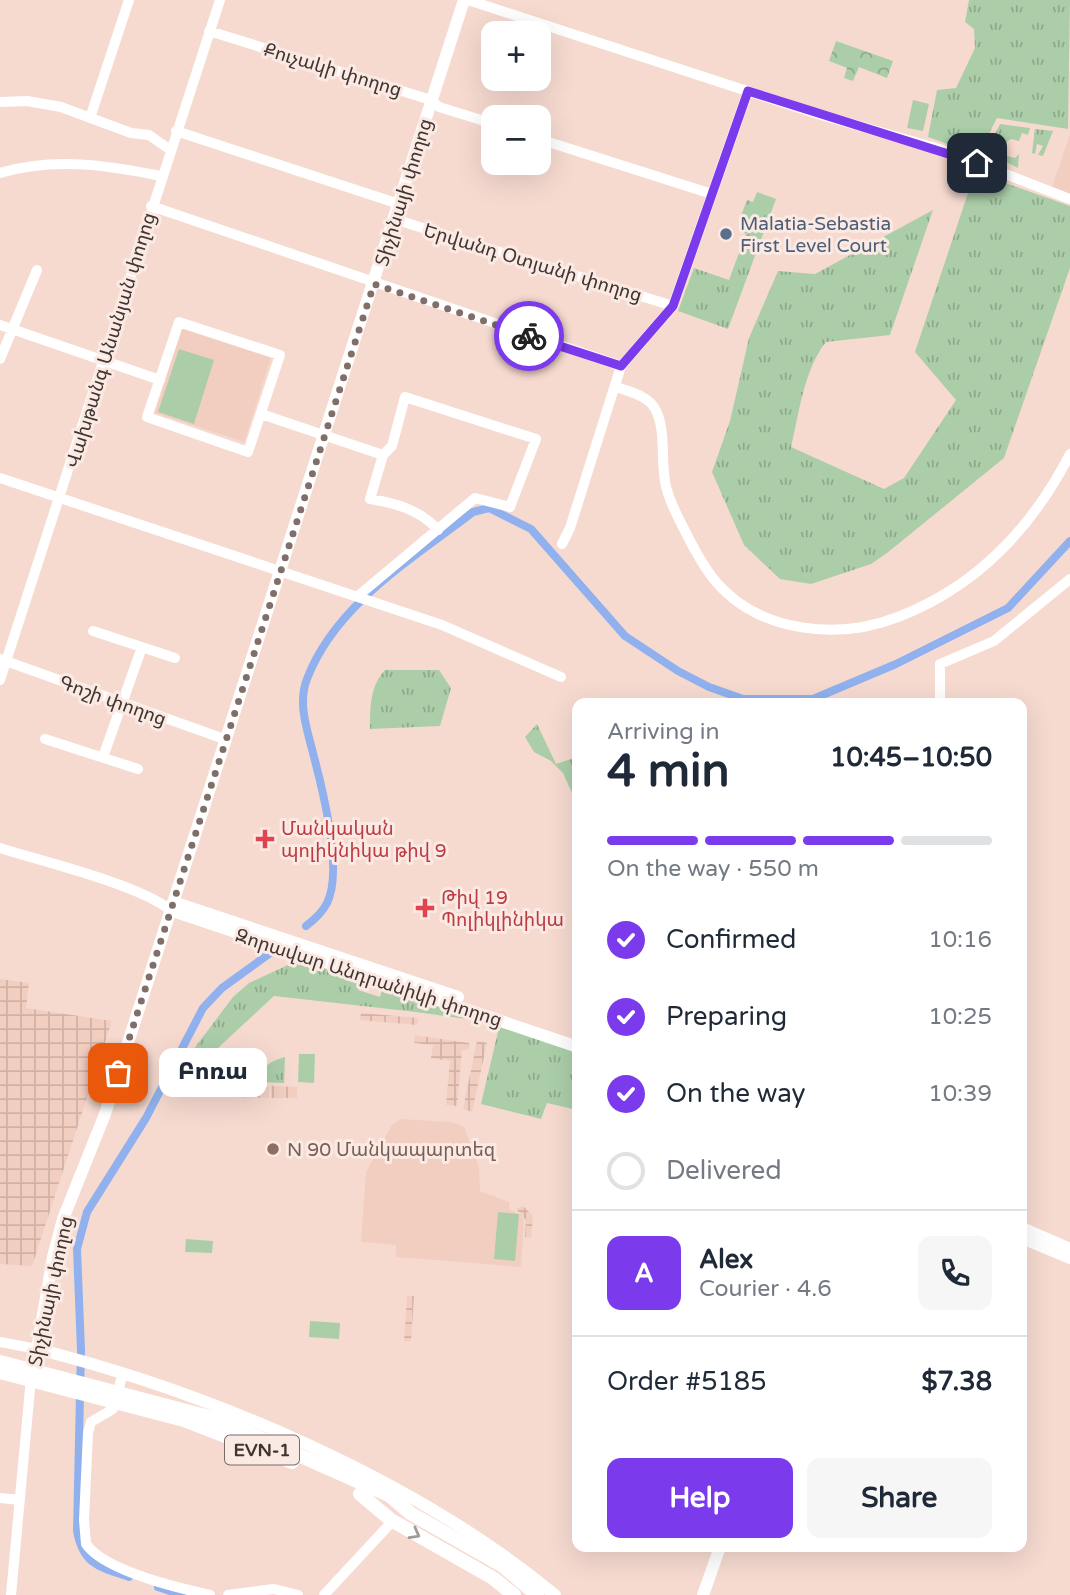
<!DOCTYPE html>
<html lang="en">
<head>
<meta charset="utf-8">
<style>
	body { margin:0; font-family:"Varela Round","Noto Sans Armenian",sans-serif; background:#f6f6f7; color:#1f2937; height:100vh; display:flex; flex-direction:column; font-size:26px; white-space:nowrap }
	* { box-sizing:border-box; margin:0 }
	p { font-size:23px; color:#747a83 }
	.icon { flex:none; width:38px; height:38px; fill:none; stroke:currentColor; stroke-width:2; stroke-linecap:round; stroke-linejoin:round }
	.map { position:relative; flex:1; overflow:hidden }
	.sheet { position:absolute; left:572px; top:698px; width:455px; height:854px; display:flex; flex-direction:column; background:#fff; border-radius:14px; box-shadow:0 7px 28px #0002 }
	.sheet>* { flex:none }
	.buttons { position:absolute; left:481px; top:21px; display:grid; gap:14px }
	.buttons a { display:grid; place-items:center; width:70px; height:70px; border-radius:14px; background:#fff; box-shadow:0 7px 28px #0002; font-size:35px }
	.pin { position:absolute; display:grid; place-items:center; width:60px; height:60px; color:#fff; margin:-30px; border-radius:14px; box-shadow:0 4px 10px #0006 }
	.courier { position:absolute; display:grid; place-items:center; width:70px; height:70px; margin:-35px; border:5px solid #7c3aed; border-radius:50%; background:#fff; color:#222; box-shadow:0 2px 9px #0007 }
	.bubble { position:absolute; height:49px; border-radius:14px; background:#fff; box-shadow:0 7px 28px #0002; font-size:23px; font-weight:800; line-height:49px; text-align:center }
	.overview em { font-style:normal; font-weight:800 }
	.overview div { display:flex; flex-direction:column-reverse }
	.overview { display:flex; align-items:center; justify-content:space-between; height:119px; padding:0 35px }
	h1 { font-size:46px; font-weight:800; line-height:52px }
	.bar { display:grid; grid-template-columns:repeat(4,1fr); gap:10px 7px; align-content:center; height:84px; padding:0 35px }
	.bar i { height:9px; border-radius:5px; background:#e0e1e3 }
	.bar .selected { background:#7c3aed }
	.bar p { grid-column:span 4 }
	.line { display:flex; align-items:center; gap:18px; padding:0 35px; border-top:2px solid #e0e1e3 }
	.line div { flex:1 }
	.round { display:grid; place-items:center; flex:none; width:74px; height:74px; border-radius:14px; background:#f6f6f7 }
	ol { padding:0 35px; list-style:none }
	li { display:flex; align-items:center; gap:21px; height:77px }
	li p { margin-inline-start:auto }
	li .icon { padding:7px; border-radius:50%; background:#7c3aed; color:#fff; stroke-width:4 }
	li:last-child { color:#747a83 }
	li i { width:38px; height:38px; border:4px solid #e0e1e3; border-radius:50% }
	.button { display:flex; gap:14px; margin-top:auto; padding:14px 35px }
	.button a { flex:1; height:80px; border-radius:14px; background:#7c3aed; color:#fff; font-size:28px; font-weight:800; line-height:80px; text-align:center }
	.button a+a { background:#f6f6f7; color:#1f2937 }
	.map>svg:first-child { display:block }
</style>
</head>
<body>
<div class="map">
<svg width="1070" height="1595" viewBox="0 0 1070 1595">
	<defs>
		<pattern id="industrial-grid" width="8" height="8" patternUnits="userSpaceOnUse" patternTransform="scale(1.75)"><rect width="8" height="8" fill="#f2cec1"/><path d="M0 4h8M4 0v8" fill="none" stroke="#d1b2a6"/></pattern>
		<pattern id="grass-tufts" width="24" height="20" patternUnits="userSpaceOnUse" patternTransform="scale(1.75)"><rect width="24" height="20" fill="#abcea9"/><path d="M3 7l-1-3M5 7V3M7 7l1-3M15 17l-1-3M17 17v-4M19 17l1-3" fill="none" stroke="#8da88a"/></pattern>
		<pattern id="forest-crowns" width="20" height="18" patternUnits="userSpaceOnUse" patternTransform="scale(1.75)"><rect width="20" height="18" fill="#abcea9"/><path d="M2 6a3 3 0 1 1 6 0M12 15a3 3 0 1 1 6 0" fill="none" stroke="#8da88a"/></pattern>
	</defs>
	<rect width="100%" height="100%" fill="#f6dad0"/>
	<path fill="#f2cec1" d="M1070,134V194L1052,187Z
		M182,329L271,358L244,442L155,413Z
		M400,1119L452,1122L464,1127L479,1167L480,1191L509,1202V1209L521,1215L524,1221L521,1267L396,1257V1245L361,1242L366,1172L392,1125Z"/>
	<path fill="url(#industrial-grid)" d="M0,979L29,983L26,1008L112,1021L32,1266L0,1264Z
		M361,1013L418,1018L417,1025L360,1020Z
		M415,1035L469,1043L468,1050H462L457,1106L446,1105L450,1061L431,1058L433,1045L414,1043Z
		M477,1041L487,1043L472,1112L463,1109Z
		M232,1086L269,1087V1098L232,1097Z
		M271,1086L297,1087V1098H271Z
		M523,1206L533,1216L531,1238L525,1237L526,1220L516,1209Z
		M407,1296H414L411,1341H404Z"/>
	<path fill="url(#grass-tufts)" d="M969,0H1070L1068,129L997,118L978,155L928,137L937,90L956,88L975,48L974,29L965,22Z
		M1000,124L1030,128L1028,135L1022,133L1019,141L1011,139L1005,143L1000,154L1015,158L1019,154L1018,168L986,152Z
		M1035,129L1053,131L1043,156L1038,155L1043,146L1037,144L1035,154L1032,153Z
		M975,172L1070,206V268L1004,458L887,553L871,564L811,584L780,579L744,545L712,472L730,421L749,338L778,271L815,274L933,210L890,335L826,342C804,369 799,414 791,447L884,489L904,478L956,400L915,352Z
		M757,192L776,199L728,329L678,311L694,268L729,280L746,234L742,232L746,220L740,218L747,200L753,202Z
		M385,670H439L451,688L440,726L370,729C370,708 370,686 385,670Z
		M537,724L556,764L577,757V804L563,773L551,761L534,752L525,737Z
		M305,957L363,973L358,990L380,997L385,980L492,1015L489,1026L473,1020L416,1012L274,996L205,1060L193,1050L233,997L249,983Z
		M501,1019L577,1049V1110L547,1103L541,1119L481,1104Z
		M285,1057L284,1083L261,1082C260,1066 271,1061 285,1057Z"/>
	<path fill="url(#forest-crowns)" d="M836,41L893,61L887,78L859,67L853,81L844,78L847,68L829,61Z"/>
	<path fill="#abcea9" d="M913,100L929,104L923,131L907,128Z
		M179,349L214,360L194,424L158,412Z
		M299,1054H315L314,1083L298,1082Z
		M498,1212L519,1214L515,1261L494,1259Z
		M186,1239L213,1241L212,1253L185,1252Z
		M310,1321L340,1323L339,1339L309,1337Z"/>
	<g fill="none" stroke-linecap="round" stroke-linejoin="round">
		<path stroke="#90b1ee" stroke-width="8" d="M306,926C314,920 322,913 327,903C343,872 323,791 314,757C308,732 297,704 307,679C335,605 412,559 473,512L489,508L531,529L625,636L678,671L709,687L743,699H813L896,664L1008,608L1070,541
			M129,1577C99,1567 83,1564 77,1531L81,1350L77,1249L87,1212L146,1118L203,1008L222,988L273,951
			M158,1587L182,1595"/>
		<path stroke="#fff" stroke-width="10" d="M468,0L821,115L943,150L1070,199
			M209,31L431,100L439,107L494,124
			M0,102L27,101L61,107L131,133L149,135L169,149
			M90,118L129,0
			M176,131L399,204
			M539,139L712,194
			M0,173C54,157 106,165 161,176
			M151,206L621,366L570,528L562,544
			M394,219L673,306
			M179,322L280,355L248,452L147,417Z
			M0,325L160,380
			M0,359L37,270
			M621,366L673,306L748,91
			M617,387C629,392 646,395 654,407C668,429 659,465 667,490C671,505 679,519 686,533C695,551 704,568 717,583C761,633 839,640 898,617C976,587 1032,528 1070,454
			M261,414L383,455
			M0,478L442,625L561,677
			M358,596L475,498L510,507L536,439L405,397L392,446L383,455L370,499C396,503 420,510 438,530
			M93,631L175,658
			M0,659L227,740
			M0,680L220,0
			M940,704V664L994,641L1070,579
			M45,739L138,769
			M103,757L142,647
			M0,848C41,861 141,885 170,910
			M0,1342L37,1349L32,1367L11,1595
			M123,1373L113,1409L91,1422L88,1433L84,1520L86,1544C105,1571 178,1588 210,1595
			M0,1498L20,1500
			M228,1595L274,1589L298,1595
			M324,1595L388,1526"/>
		<path stroke="#fff" stroke-width="12" d="M464,0L105,1114L63,1219L53,1257L37,1349C212,1393 416,1480 555,1595
			M173,902L458,997
			M170,910L578,1047
			M1022,1228L1070,1249
			M1022,1238L1070,1258
			M703,1595L720,1547"/>
		<path stroke="#fff" stroke-width="14" d="M0,1362L217,1419L389,1495L410,1513L503,1566L537,1595
			M0,1372L184,1420L292,1462
			M360,1494L391,1520L493,1578L514,1595"/>
	</g>
	<defs><path id="oneway-chevron" d="M-2-3.5L2.5 0L-2 3.5" fill="none" stroke-width="1.6" stroke-linecap="round" stroke-linejoin="round" transform="scale(1.75)"/></defs>
	<use stroke="#a09a98" href="#oneway-chevron" transform="translate(415 1534) rotate(29)"/>
	<g fill="none" stroke-linecap="round" stroke-linejoin="round">
		<path stroke="#806f69" stroke-width="7" stroke-dasharray="0 12.6" d="M118,1073L374,284L529,336"/>
		<path stroke="#7c3aed" stroke-width="9" d="M529,336L621,366L673,306L748,91L977,163"/>
	</g>
	<circle fill="#5c6f8a" stroke="#fbeae4" stroke-width="2.5" cx="726" cy="234" r="7"/>
	<g fill="#e0444e" stroke="#fbeae4" stroke-width="2.5">
		<path d="M261.5 828.5h7v7h7v7h-7v7h-7v-7h-7v-7h7z"/>
		<path d="M421.5 897.5h7v7h7v7h-7v7h-7v-7h-7v-7h7z"/>
	</g>
	<circle fill="#8d6e63" stroke="#fbeae4" stroke-width="2.5" cx="273" cy="1149" r="7"/>
	<g text-anchor="middle" stroke-width="6" stroke-linejoin="round" paint-order="stroke">
		<rect fill="#fbeae4" stroke="#786b67" stroke-width="2" x="225" y="1435.5" width="74" height="29" rx="5"/>
		<g font-size="18" font-weight="bold" fill="#403531">
			<text x="262" y="1456">EVN-1</text>
		</g>
		<g font-size="19" fill="#403531" stroke="#fbeae4">
			<text transform="translate(333 69) rotate(17)" y="7">Քուչակի փողոց</text>
			<text transform="translate(403 192) rotate(-73)" y="7">Տիչինայի փողոց</text>
			<text transform="translate(533 262) rotate(17)" y="7">Երվանդ Օտյանի փողոց</text>
			<text transform="translate(110 340) rotate(-73)" y="7">Վախթանգ Անանյան փողոց</text>
			<text transform="translate(113 700) rotate(20)" y="7">Գոշի փողոց</text>
			<text transform="translate(369 977) rotate(18)" y="7">Զորավար Անդրանիկի փողոց</text>
			<text transform="translate(50 1291) rotate(-78)" y="7">Տիչինայի փողոց</text>
		</g>
		<g font-size="19" fill="#4e5e75" stroke="#fbeae4" text-anchor="start">
			<text x="740" y="230">Malatia-Sebastia<tspan x="740" dy="22">First Level Court</tspan></text>
		</g>
		<g font-size="19" fill="#be3a42" stroke="#fbeae4" text-anchor="start">
			<text x="281" y="835">Մանկական<tspan x="281" dy="22">պոլիկնիկա թիվ 9</tspan></text>
			<text x="441" y="904">Թիվ 19<tspan x="441" dy="22">Պոլիկլինիկա</tspan></text>
		</g>
		<g font-size="19" fill="#785e54" stroke="#fbeae4" text-anchor="start">
			<text x="287" y="1156">N 90 Մանկապարտեզ</text>
		</g>
	</g>
</svg>
<div class="buttons">
<a>+</a>
<a>−</a>
</div>
<div class="pin" style="left:118px;top:1073px;background:#ea580c"><svg class="icon" aria-label="bag" viewBox="0 0 24 24"><path d="M5 8h14l-1 12H6zM9 8a3 3 0 0 1 6 0"/></svg></div>
<div class="pin" style="left:977px;top:163px;background:#1f2937"><svg class="icon" aria-label="home" viewBox="0 0 24 24"><path d="M3 11l9-7 9 7M6 9v11h12V9"/></svg></div>
<div class="courier" style="left:529px;top:336px"><svg class="icon" aria-label="bike" viewBox="0 0 24 24"><circle cx="6" cy="16" r="4"/><circle cx="18" cy="16" r="4"/><path d="M6 16l4-8h5l3 8M10 8l3 8H6M13 5h3"/></svg></div>
<div class="bubble" style="left:159px;top:1048px;width:108px">Բոռա</div>
<section class="sheet">
<div class="overview"><div><h1>4 min</h1><p>Arriving in</p></div><em>10:45–10:50</em></div>
<div class="bar"><i class="selected"></i><i class="selected"></i><i class="selected"></i><i></i><p>On the way · 550 m</p></div>
<ol>
<li><svg class="icon" aria-label="check" viewBox="0 0 24 24"><path d="M5 12l5 5 9-10"/></svg>Confirmed<p>10:16</p></li>
<li><svg class="icon" aria-label="check" viewBox="0 0 24 24"><path d="M5 12l5 5 9-10"/></svg>Preparing<p>10:25</p></li>
<li><svg class="icon" aria-label="check" viewBox="0 0 24 24"><path d="M5 12l5 5 9-10"/></svg>On the way<p>10:39</p></li>
<li><i></i>Delivered</li>
</ol>
<div class="line" style="height:126px"><b class="round" style="background:#7c3aed;color:#fff">A</b><div><b>Alex</b><p>Courier · 4.6</p></div><a class="round"><svg class="icon" aria-label="phone" viewBox="0 0 24 24"><path d="M5 4h4l2 5-3 2q2 4 5 5l2-3 5 2v4C11 20 4 13 5 4z"/></svg></a></div>
<div class="line" style="height:91px"><div>Order #5185</div><b>$7.38</b></div>
<div class="button"><a>Help</a><a>Share</a></div>
</section>
</div>
</body>
</html>
